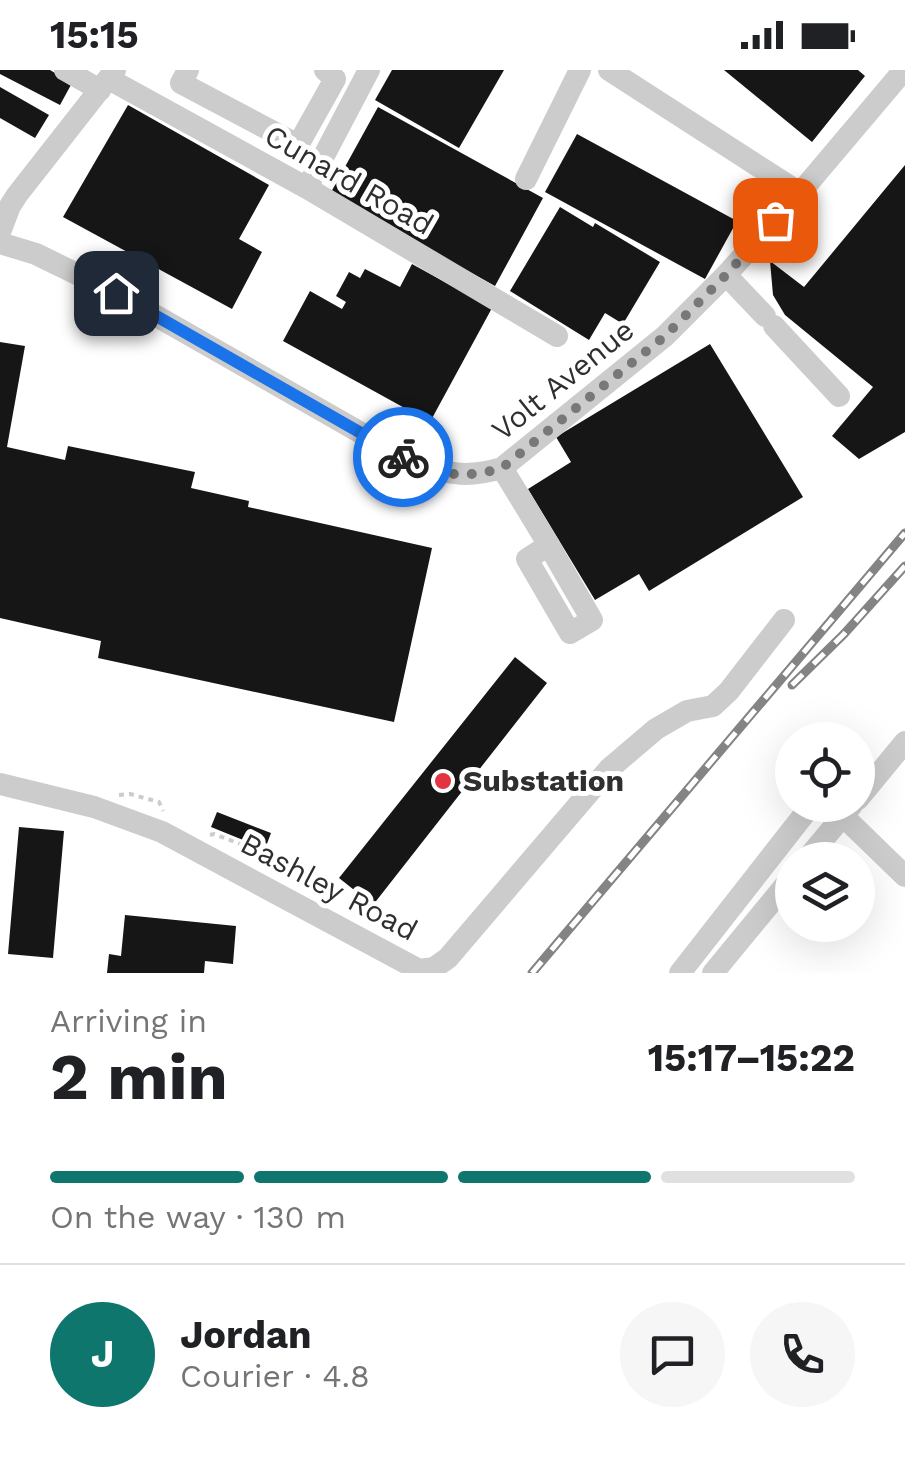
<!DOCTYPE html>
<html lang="en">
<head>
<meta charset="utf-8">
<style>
	body { margin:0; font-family:"Work Sans",sans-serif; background:#f6f6f6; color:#202124; height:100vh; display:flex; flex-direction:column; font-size:38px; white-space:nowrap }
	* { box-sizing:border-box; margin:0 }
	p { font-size:32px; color:#757577 }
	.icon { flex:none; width:55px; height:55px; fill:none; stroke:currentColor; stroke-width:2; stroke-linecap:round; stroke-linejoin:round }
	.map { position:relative; height:903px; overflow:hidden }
	.details { display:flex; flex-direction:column; background:#fff; flex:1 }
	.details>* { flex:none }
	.tools { position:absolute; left:775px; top:652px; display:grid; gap:20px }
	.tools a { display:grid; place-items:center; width:100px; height:100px; border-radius:50%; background:#fff; box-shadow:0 10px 40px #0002; font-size:50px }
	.pin { position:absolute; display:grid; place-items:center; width:85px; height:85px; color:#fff; margin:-42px; border-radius:20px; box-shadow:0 5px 15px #0006 }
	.courier { position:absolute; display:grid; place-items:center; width:100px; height:100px; margin:-50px; border:8px solid #1a73e8; border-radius:50%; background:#fff; color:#222; box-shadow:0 2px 12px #0007 }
	.headline em { font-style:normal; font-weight:700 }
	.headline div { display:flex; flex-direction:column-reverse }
	.headline { display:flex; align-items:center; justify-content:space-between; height:170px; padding:0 50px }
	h1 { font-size:65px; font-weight:700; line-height:75px }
	.bar { display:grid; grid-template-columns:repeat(4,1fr); gap:15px 10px; align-content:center; height:120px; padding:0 50px }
	.bar i { height:12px; border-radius:8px; background:#e0e0e0 }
	.bar .current { background:#0f766e }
	.bar p { grid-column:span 4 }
	.line { display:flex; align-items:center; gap:25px; padding:0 50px; border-top:2px solid #e0e0e0 }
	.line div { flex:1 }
	.round { display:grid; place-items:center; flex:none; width:105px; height:105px; border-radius:52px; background:#f6f6f6 }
	.status { display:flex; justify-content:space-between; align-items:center; height:70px; padding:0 50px; background:#fff; direction:ltr }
	.status svg { height:28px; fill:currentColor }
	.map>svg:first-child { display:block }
</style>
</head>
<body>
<div class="status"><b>15:15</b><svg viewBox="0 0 49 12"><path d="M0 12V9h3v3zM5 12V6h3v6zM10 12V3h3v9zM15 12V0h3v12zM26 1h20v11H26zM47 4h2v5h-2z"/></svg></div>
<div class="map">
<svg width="905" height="903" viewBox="0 0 905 903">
	<rect width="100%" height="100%" fill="#fff"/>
	<path fill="#161616" d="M0,0H50L72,13L60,35L0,4Z
		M392,0H504L459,78L375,30Z
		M724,0H858L865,6L812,72Z
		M0,17L49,45L35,68L0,48Z
		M128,35L269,115L239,169L262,182L232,239L63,147Z
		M378,37L543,128L495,216L330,124Z
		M577,64L737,151L705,209L545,122Z
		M905,95V362L859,389L832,366L873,317L785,245L773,225L770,191L804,217Z
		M560,137L593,157L595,153L660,192L623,254L605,243L589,270L510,221Z
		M412,194L492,238L430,352L283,271L310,221L342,239L346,232L336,226L349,202L360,208L365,199L400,217Z
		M0,272L25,276L7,377L65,390L68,376L195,402L191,418L249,431L248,437L432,478L394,652L98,588L101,571L0,548Z
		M710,274L803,427L649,521L639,504L595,530L528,419L571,392L556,367Z
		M515,587L547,613L373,835L339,808Z
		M217,742L271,763L265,779L211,757Z
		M19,757L64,761L53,888L8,884Z
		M125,845L236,856L233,894L205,891L204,903H107L109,884L121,886Z"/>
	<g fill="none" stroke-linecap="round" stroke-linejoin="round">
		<path stroke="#ccc" stroke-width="4" stroke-dasharray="5 5" stroke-linecap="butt" d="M119,725L130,724L159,732L163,741
			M210,765L214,764L266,784"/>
		<path stroke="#ccc" stroke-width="22" d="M65,0L100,20
			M188,0L181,13L298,75L335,9L325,0
			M609,0L800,123
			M109,9L307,118L557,266
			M526,109L580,0
			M307,118L369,0
			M0,162L10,136L17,125L115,0
			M0,173L36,184L116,223L419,396C452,404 468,408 502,398L665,266L726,205L800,123L904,0
			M726,205L765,246
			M774,256L839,326
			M502,398L544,467L592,550L570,563L527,489L549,475
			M0,714L94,737L162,762L419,900L434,898L448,888L609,699L656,659L687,641L713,636L729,621L784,550
			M858,729L905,672
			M843,746L905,806
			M806,790L852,735
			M680,903L806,742L820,735
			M713,903L792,807"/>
		<defs>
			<path id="rail" d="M792,615L844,564L905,496
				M532,903L905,463"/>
		</defs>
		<use href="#rail" stroke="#848484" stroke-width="9"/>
		<use href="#rail" stroke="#fff" stroke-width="5" stroke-dasharray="15" stroke-linecap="butt"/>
	</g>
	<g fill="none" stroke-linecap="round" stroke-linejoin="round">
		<path stroke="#787878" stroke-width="10" stroke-dasharray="0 18" d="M403,387C436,406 466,409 502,398L665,266L726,205L775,150"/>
		<path stroke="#1a73e8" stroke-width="12" d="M116,223L403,387"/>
	</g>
	<circle fill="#e23541" stroke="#fff" stroke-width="4" cx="443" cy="711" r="10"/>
	<g text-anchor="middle" stroke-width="10" stroke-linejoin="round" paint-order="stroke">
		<g font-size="30" fill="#2f2f2f" stroke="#fff">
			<text transform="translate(349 110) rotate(30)" y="10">Cunard Road</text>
			<text transform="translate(563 310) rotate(-39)" y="10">Volt Avenue</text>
			<text transform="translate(329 817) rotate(28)" y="10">Bashley Road</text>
		</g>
		<g font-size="30" font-weight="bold" fill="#2f2f2f" stroke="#fff" text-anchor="start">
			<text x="463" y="721">Substation</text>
		</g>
	</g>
</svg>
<div class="tools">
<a><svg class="icon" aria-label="locate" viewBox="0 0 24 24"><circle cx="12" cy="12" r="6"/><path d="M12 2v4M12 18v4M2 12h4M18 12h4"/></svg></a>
<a><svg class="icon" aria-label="layers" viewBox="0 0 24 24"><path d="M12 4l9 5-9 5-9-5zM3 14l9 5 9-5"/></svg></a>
</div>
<div class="pin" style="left:775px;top:150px;background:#ea580c"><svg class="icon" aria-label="bag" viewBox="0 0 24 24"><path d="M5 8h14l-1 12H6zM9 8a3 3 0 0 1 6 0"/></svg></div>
<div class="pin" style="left:116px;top:223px;background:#1f2937"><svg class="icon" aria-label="home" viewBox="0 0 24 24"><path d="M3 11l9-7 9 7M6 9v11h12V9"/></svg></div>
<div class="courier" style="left:403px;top:387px"><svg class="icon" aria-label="bike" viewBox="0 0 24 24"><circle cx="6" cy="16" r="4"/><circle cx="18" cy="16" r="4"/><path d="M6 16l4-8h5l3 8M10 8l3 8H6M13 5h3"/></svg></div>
</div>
<section class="details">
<div class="headline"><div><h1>2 min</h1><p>Arriving in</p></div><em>15:17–15:22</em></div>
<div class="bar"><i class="current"></i><i class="current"></i><i class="current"></i><i></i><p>On the way · 130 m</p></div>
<div class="line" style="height:180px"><b class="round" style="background:#0f766e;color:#fff">J</b><div><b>Jordan</b><p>Courier · 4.8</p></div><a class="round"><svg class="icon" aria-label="chat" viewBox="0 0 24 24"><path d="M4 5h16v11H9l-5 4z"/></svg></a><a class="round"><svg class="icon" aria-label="phone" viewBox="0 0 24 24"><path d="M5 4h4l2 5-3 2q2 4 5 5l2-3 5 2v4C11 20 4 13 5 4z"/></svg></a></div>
</section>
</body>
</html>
